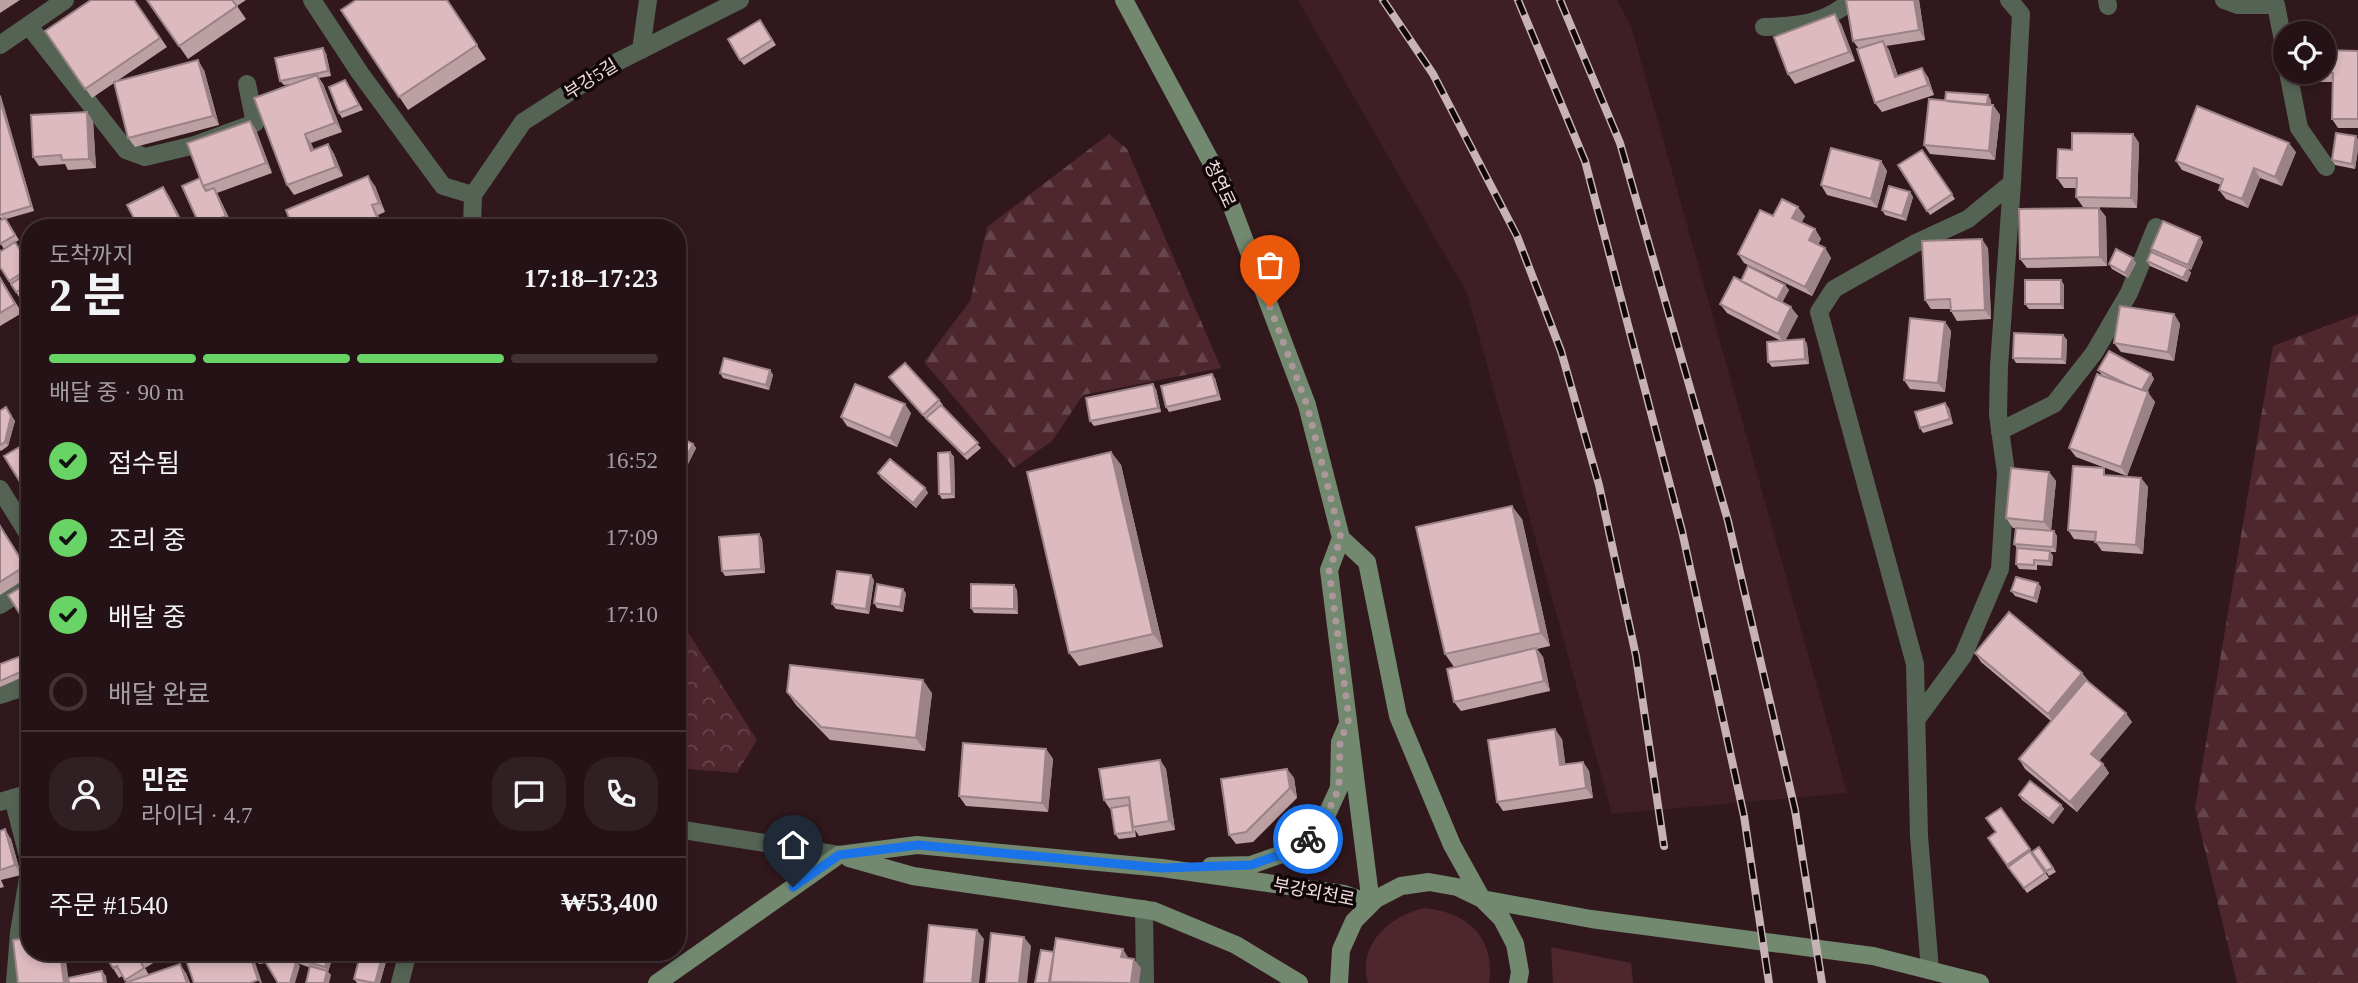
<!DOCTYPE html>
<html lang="ko">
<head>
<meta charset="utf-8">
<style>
	body { margin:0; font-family:"Times New Roman","Noto Sans KR",serif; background:#312023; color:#f1f3f6; height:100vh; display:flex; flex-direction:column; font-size:26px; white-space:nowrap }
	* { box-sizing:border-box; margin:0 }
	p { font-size:23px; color:#a39ea1 }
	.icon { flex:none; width:38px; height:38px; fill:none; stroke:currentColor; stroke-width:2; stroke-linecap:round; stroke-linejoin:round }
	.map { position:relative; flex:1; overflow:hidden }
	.side { position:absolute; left:21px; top:219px; width:665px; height:742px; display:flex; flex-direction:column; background:#251216; border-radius:28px; box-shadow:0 4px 10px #0003,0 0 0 2px #423235 }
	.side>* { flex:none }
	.buttons { position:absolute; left:2273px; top:21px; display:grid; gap:14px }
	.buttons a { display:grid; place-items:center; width:63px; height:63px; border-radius:50%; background:#251216; box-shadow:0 4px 10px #0003,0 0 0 2px #423235; font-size:35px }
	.pin { position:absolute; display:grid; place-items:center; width:60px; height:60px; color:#fff; margin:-72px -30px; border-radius:50% 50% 50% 0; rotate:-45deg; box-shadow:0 0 7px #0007 }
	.pin .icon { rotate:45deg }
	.courier { position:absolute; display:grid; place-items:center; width:70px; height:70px; margin:-35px; border:5px solid #1a73e8; border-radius:50%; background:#fff; color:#222; box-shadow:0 2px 9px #0007 }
	.summary em { font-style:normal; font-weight:700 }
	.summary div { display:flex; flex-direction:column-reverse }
	.summary { display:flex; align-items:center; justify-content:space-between; height:119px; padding:0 28px }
	h1 { font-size:46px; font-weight:700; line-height:52px }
	.bar { display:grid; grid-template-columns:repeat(4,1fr); gap:10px 7px; align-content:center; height:84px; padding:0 28px }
	.bar i { height:9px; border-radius:5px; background:#423235 }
	.bar .active { background:#68d465 }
	.bar p { grid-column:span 4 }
	.line { display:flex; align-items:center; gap:18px; padding:0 28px; border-top:2px solid #423235 }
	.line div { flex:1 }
	.round { display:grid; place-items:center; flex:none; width:74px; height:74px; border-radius:28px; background:#312023 }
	ol { padding:0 28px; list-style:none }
	li { display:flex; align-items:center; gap:21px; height:77px }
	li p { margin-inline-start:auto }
	li .icon { padding:7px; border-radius:50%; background:#68d465; color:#111; stroke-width:4 }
	li:last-child { color:#a39ea1 }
	li i { width:38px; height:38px; border:4px solid #423235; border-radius:50% }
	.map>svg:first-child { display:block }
</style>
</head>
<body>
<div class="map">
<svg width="2358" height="983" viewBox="0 0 2358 983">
	<defs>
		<pattern id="forest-firs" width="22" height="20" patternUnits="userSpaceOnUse" patternTransform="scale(1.75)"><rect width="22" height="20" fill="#4d262e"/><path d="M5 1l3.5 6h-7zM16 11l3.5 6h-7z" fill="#67454c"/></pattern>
		<pattern id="park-crowns" width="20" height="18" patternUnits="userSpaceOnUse" patternTransform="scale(1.75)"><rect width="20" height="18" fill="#4d262e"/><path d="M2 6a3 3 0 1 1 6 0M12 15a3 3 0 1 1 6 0" fill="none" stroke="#67454c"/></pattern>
	</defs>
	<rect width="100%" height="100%" fill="#31181d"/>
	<path fill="#3f1f26" d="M1298,0H1617L1631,26L1847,793L1612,814L1467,293Z"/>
	<path fill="#4d262e" d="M1424,908C1467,912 1496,937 1489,983H1368C1357,944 1390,916 1424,908Z
		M1551,947L1631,963L1633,983H1553Z"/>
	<path fill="url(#forest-firs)" d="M1109,134L1127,149L1221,368L1083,395L1052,441L1014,468L924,362L970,301L987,227Z
		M2358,314V983H2237L2195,808L2273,346Z"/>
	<path fill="url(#park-crowns)" d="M677,615L757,740L737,773L677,768Z"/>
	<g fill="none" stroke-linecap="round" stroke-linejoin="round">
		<path stroke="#556354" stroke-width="18" d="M2107,0L2108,6
			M29,26L126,150L145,157L195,145L255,123L247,84
			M641,50L648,0
			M2000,431L2054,404L2094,353L2129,293L2156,227
			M0,605L30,586
			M0,695L30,685
			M13,798L30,864
			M1144,909L1145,983
			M15,983L19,933L30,866
			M400,983L408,952"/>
		<path stroke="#556354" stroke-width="18" d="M312,0L360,73L443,186L473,195
			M2009,0L2021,14L2012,183
			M2224,0L2238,5H2276L2286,56
			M1764,27C1797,26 1826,24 1851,0
			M0,45L65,0
			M2288,72L2299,128L2326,167
			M472,228L473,195L523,122L613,64L740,0
			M0,489L30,537
			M1916,720L1963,656L2000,569L2006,473L1998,415L1999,366L2012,183L1968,219L1914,244L1834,289L1819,312L1915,664L1919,836L1930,970
			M0,802L30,793
			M677,829L839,855"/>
		<path stroke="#728970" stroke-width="18" d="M1124,0L1224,186L1307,405L1341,538
			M1341,538L1367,562L1398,716L1452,845L1482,899L1502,919L1515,944L1520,972L1518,983
			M1341,538L1329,570L1371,904
			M849,858L913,876L1154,911L1236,945L1299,983
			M1211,866L1251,865L1293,850L1312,836L1327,814L1339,788L1340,742L1347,726
			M657,983L839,855L917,845L1162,868L1344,894L1371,904
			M1339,983L1341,950L1354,921L1376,899L1401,886L1429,882L1457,887L1482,899L1591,919L1873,956L1980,983"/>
		<defs>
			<path id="rail" d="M1383,0L1433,74L1517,236L1561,351L1599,485L1636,656L1664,846
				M1518,0L1585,161L1682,531L1744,816L1769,983
				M1560,0L1620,143L1728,521L1795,810L1822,983"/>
		</defs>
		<use href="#rail" stroke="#c7b3b6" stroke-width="8"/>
		<use href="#rail" stroke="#110709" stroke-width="5" stroke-dasharray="16" stroke-linecap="butt"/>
	</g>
	<path fill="#bda0a4" d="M0,0H20L0,13Z
		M134,0L167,47L117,81L204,70L219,125L135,147L128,138L114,83L92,98L45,31Z
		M147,0H246L237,6L246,19L188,59Z
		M447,0L486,59L408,110L341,10Z
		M1846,0H1919L1925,40L1886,46L1889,50L1898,76L1928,77L1934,95L1882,112L1875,103L1859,49L1853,41Z
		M760,20L776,45L744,65L740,60Z
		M1841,24L1855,61L1795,84L1788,74Z
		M2358,51V128H2338L2332,119L2333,82H2320L2314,72Z
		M326,53L331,76L319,78L323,84L342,132L311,143L314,150L328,144L334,154L343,176L294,195L287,185L293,84L284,85L280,81Z
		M348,85L363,110L342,118L339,113Z
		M0,95L34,211L6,219L19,240L4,249L0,243L2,220L0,217Z
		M1991,100V105H1993L2000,115L1995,160L1930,154L1924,145L1945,101Z
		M93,121L96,168L68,170L65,164L39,166L33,157Z
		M250,121L256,130L272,173L217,193L230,220L212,228H201L182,186L200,178Z
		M2133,134L2139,143L2137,208L2083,207L2076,197L2077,188H2064L2057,178L2072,150Z
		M2358,139V150L2355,169L2335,165L2332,160Z
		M1922,150L1955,199L1930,215L1898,165Z
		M2296,152L2282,186L2260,178L2248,208L2226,199L2219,190L2221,185L2182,170L2176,161Z
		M1881,161L1887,171L1877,208L1827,195L1821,185Z
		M375,186L385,212L378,215L384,228H293Z
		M1910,192L1913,197L1906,221L1885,215L1882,210Z
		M2099,208L2106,217L2107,266L2027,268L2020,259Z
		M1773,216H1805L1801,223L1815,229L1821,239L1818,245L1825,248L1831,258L1812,296L1744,263L1738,254Z
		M2203,242L2191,270L2188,268L2191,273L2187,282L2150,266L2147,261L2153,253L2151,249Z
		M1988,248L1991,319L1957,321L1951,311V309H1931L1925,300Z
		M0,249L1,251L30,265V291L19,297L0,267Z
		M2136,263L2128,278L2112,269L2109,264Z
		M0,277L22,313L0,326Z
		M2061,280L2064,285V309H2029L2025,304Z
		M1741,281L1785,285L1789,290L1782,302L1798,316L1785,341L1804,339L1807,344L1809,364L1772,367L1768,362L1781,341L1727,313L1720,304Z
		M2174,314L2180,324L2174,361L2121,352L2114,343Z
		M1945,322L1951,331L1945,392L1910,389L1904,380Z
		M2063,335L2067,340L2066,364L2016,363L2013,358Z
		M770,370L773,375L769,390L723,378L720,373Z
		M2098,370L2151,374L2154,379L2147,392L2155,402L2127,476L2076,457L2069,448L2107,378L2102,375Z
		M889,377L939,400L943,405L942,406L981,448L967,460L927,420Z
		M1215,378L1221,400L1169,412L1166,407Z
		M1156,389L1161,412L1094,426L1090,421Z
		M6,407L15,421L8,446L1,451L0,450V411Z
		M1949,408L1953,424L1923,433L1920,428Z
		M911,413L897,447L847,426L841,417Z
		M677,436L693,444L696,448L685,470L677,466Z
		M950,452L954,457L955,498L942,499L939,494Z
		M1111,452L1121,465L1163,647L1079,666L1069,653Z
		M2049,472L2056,481L2051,531H2054L2057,536L2056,552H2050L2053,556L2052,566L2037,565V570L2019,569L2016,564L2017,548L2014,544L2025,529L2013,528L2006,518Z
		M878,473L925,488L928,493L916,508L881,478Z
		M2109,475L2141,478L2148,487L2143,554L2102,551L2095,541L2074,539L2068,530Z
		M1522,519L1550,646L1537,649L1543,657L1550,691L1461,711L1454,702V667L1445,654Z
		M0,525L30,573V576L0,595Z
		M759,534L762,539L765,573L725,576L722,571Z
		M874,580L869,614L836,609L832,604Z
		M2041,587L2037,603L2015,596L2011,591Z
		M1017,590L1018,614L974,613L971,608Z
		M906,593L903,612L877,608L874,603Z
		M1975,653L2082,673L2089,682L2132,722L2099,761L2103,764L2109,773L2077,812L2025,769L2019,759L2051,721L1981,662Z
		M23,662L28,675L0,687V664Z
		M787,692L932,693L925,751L830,740L796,705Z
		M1562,739L1565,765L1583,762L1589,771L1593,798L1503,811L1497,802Z
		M1046,749L1053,759L1048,812L966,806L959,796Z
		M1160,760L1166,769L1175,830L1139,836L1135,830L1136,837L1119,839L1115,834L1112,809H1110L1104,800Z
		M1287,769L1294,778L1297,798L1253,842L1236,844L1229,835Z
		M2019,795L2061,805L2064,809L2053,824L2022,800Z
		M2001,808L2049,878L2027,893L1988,838L1996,832Z
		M0,831L11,839L21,875L1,880L4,887L0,888Z
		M2039,847L2056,872L2049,876L2032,852Z
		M103,952H172L145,968L149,975L186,973L190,983H125L127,982L122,976L119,978Z
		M252,952H286L287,954L288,952H334L328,972L331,975L297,963L300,966L266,963L259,964L255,959L254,953Z
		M361,952H392L391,957L385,955L387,958L380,983H357L354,979Z"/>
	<path fill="#9a8286" d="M1914,0H1919L1925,40L1919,30Z
		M1835,14L1841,24L1855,61L1849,52Z
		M1883,41L1889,50L1901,86L1895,77Z
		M323,48L326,53L331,76L328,71Z
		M198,60L204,70L219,125L213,116Z
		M1922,68L1928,77L1934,95L1928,85Z
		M317,75L323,84L342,132L335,123Z
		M0,95L1,96L34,211L31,206L0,100Z
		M1988,95L1991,100L1990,114L1987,109Z
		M1993,105L2000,115L1995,160L1989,151Z
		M87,112L93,121L96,168L89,159Z
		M250,121L256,130L272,173L266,163Z
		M305,134L311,143L318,160L311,151Z
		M2133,134L2139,143L2137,208L2131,198Z
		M2356,136L2358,139V150L2355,169L2352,164Z
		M2289,143L2296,152L2282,186L2275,177Z
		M328,144L334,154L343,176L336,167Z
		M1881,161L1887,171L1877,208L1871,199Z
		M2254,168L2260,178L2248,208L2242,199Z
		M368,176L375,186L385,212L379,203Z
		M163,187L169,196L186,228H184Z
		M214,188L217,193L230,220L226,216Z
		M1910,192L1913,197L1906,221L1902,216Z
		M372,205L378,215L384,228H382L380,225Z
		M1798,207L1805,216L1799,228L1792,218Z
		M2099,208L2106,217L2107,266L2100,257Z
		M1815,229L1821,239L1815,249L1809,240Z
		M2200,237L2203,242L2191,270L2188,265Z
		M1982,239L1988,248L1991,319L1985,310Z
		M1825,248L1831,258L1812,296L1805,287Z
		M2133,258L2136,263L2128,278L2125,273Z
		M2188,268L2191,273L2187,282L2183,278Z
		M2061,280L2064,285V309L2061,304Z
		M1785,285L1789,290L1780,307L1776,302Z
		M1791,307L1798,316L1784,343L1778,334Z
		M2174,314L2180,324L2174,361L2168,352Z
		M1945,322L1951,331L1945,392L1938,383Z
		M2063,335L2067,340L2066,364L2062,359Z
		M1804,339L1807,344L1809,364L1805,359Z
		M770,370L773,375L769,390L766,385Z
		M1212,374L1215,378L1221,400L1218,395Z
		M2151,374L2154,379L2144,397L2141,392Z
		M1153,384L1156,389L1161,412L1158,408Z
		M2148,392L2155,402L2127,476L2121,467Z
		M1945,403L1949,408L1953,424L1950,419Z
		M905,404L911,413L897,447L890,438Z
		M11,416L15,421L8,446L5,442Z
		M693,444L696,448L685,470L682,465Z
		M950,452L954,457L955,498L952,494Z
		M1111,452L1121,465L1163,647L1153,634Z
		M2049,472L2056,481L2051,531L2044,522Z
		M2141,478L2148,487L2143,554L2136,545Z
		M925,488L928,493L916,508L913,503Z
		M1512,506L1522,519L1550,646L1541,633Z
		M2054,531L2057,536L2056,552L2053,547Z
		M759,534L762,539L765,573L761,569Z
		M2050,551L2053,556L2052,566L2049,561Z
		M871,575L874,580L869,614L866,609Z
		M2038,583L2041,587L2037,603L2034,598Z
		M1014,585L1017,590L1018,614L1014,609Z
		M903,589L906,593L903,612L900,607Z
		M1536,648L1543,657L1550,691L1544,681Z
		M2082,673L2089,682L2054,723L2048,714Z
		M923,680L932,693L925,751L916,738Z
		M2126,713L2132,722L2097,763L2091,754Z
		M1555,729L1562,739L1567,775L1560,765Z
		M1046,749L1053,759L1048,812L1042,803Z
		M1160,760L1166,769L1175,830L1169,821Z
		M1583,762L1589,771L1593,798L1586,788Z
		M2103,764L2109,773L2077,812L2070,802Z
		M1287,769L1294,778L1297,798L1290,788Z
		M2061,805L2064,809L2053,824L2049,819Z
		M5,829L11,839L21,875L15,865Z
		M977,930L984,939L979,983H972Z
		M1024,937L1031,946L1027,983H1019Z
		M1123,949L1129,959L1121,957Z
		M60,952H65L69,983H64Z
		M330,952H334L328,972L331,975L329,983H324L327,971L325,967Z
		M249,953L255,962L262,983H260L258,980Z
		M383,953L387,958L380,983H375Z
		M1134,959L1141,968L1139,983H1131Z
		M296,962L300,966L295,983H290Z
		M180,964L186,973L190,983H187Z
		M102,971L106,976L107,983H104Z"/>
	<path fill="#dcbabf" stroke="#9a8286" stroke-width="2" d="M91,0H134L160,38L85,89L45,31Z
		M147,0H232L237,6L179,46Z
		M356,0H447L477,45L399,97L341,10Z
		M1846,0H1914L1919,30L1853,41Z
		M1835,14L1849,52L1788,74L1774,37Z
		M760,20L772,40L740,60L728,39Z
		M1883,41L1895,77L1922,68L1928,85L1875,103L1857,49Z
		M323,48L328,71L280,81L275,58Z
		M2324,50L2358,51V119H2332L2333,73L2314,72H2324Z
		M198,60L213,116L128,138L114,82Z
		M317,75L335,123L305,134L311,151L328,144L336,167L287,185L254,98Z
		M345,80L359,105L339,113L329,87Z
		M1946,92L1988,95L1987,105L1945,101Z
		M1929,99L1993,105L1989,151L1924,145Z
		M0,100L31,206L0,215Z
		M2197,106L2289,143L2275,177L2254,168L2242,199L2219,190L2223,179L2176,161Z
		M87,112L89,159L62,160L61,155L33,157L31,115Z
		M250,121L266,163L203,186L187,143Z
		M2072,133L2133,134L2131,198L2076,197L2077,178H2057L2058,149L2072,150Z
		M2336,133L2356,136L2352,164L2332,160Z
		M1831,148L1881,161L1871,199L1821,185Z
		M1922,150L1952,194L1927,211L1898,165Z
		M368,176L379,203L372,205L380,225L375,228H293L286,210Z
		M200,178L203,186L206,191L214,188L226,216L200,226L182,186Z
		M1889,186L1910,192L1902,216L1882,210Z
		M163,187L184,228H139L127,205Z
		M1782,199L1798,207L1792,218L1815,229L1809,240L1825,248L1805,287L1738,254L1760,210L1773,216Z
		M2099,208L2100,257L2020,259L2019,209Z
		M5,218L15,235L0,244V221Z
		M2163,221L2200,237L2188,265L2151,249Z
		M1982,239L1985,310L1951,311L1950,299L1925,300L1922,241Z
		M15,242L30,266V268L9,281L0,267V252Z
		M2116,249L2133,258L2125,273L2109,264Z
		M2151,252L2188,268L2183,278L2147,261Z
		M1748,266L1785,285L1777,300L1741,281Z
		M30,271V284L16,292L11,284Z
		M1734,277L1791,307L1778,334L1720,304Z
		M0,278L15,304L0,313Z
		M2025,280H2061V304H2025Z
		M2120,306L2174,314L2168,352L2114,343Z
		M1910,318L1945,322L1938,383L1904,380Z
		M2014,333L2063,335L2062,359L2013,358Z
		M1804,339L1805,359L1768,362L1767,342Z
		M2109,351L2151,374L2142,390L2126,384L2098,370Z
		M724,358L770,370L766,385L720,373Z
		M905,363L939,400L923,415L889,377Z
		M1212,374L1218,395L1166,407L1161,386Z
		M2097,374L2148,392L2121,467L2069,448Z
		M855,384L905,404L890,438L841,417Z
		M1153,384L1158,408L1090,421L1086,398Z
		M1945,403L1950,419L1920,428L1915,412Z
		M941,405L978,443L964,455L926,418Z
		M6,407L11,416L5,442L0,445V411Z
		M677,436L693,444L682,465L677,463Z
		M30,441V498L4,456Z
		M950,452L952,494H939L938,453Z
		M1111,452L1153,634L1069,653L1027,472Z
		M890,459L925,488L913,503L878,473Z
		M2073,466L2104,468V475L2141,478L2136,545L2095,542L2096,532L2068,530Z
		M2011,468L2049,472L2044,522L2006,518Z
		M1512,506L1541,633L1445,654L1416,527Z
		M0,526L25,566L0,582Z
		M2016,528L2054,531L2053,547L2014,544Z
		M759,534L761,569L722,571L719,537Z
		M2017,548L2050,551L2049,561L2034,560V565L2016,564Z
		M837,571L871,575L866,609L832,604Z
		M2016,577L2038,583L2034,598L2011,591Z
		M30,582V630L8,595Z
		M877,584L903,589L900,607L874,603Z
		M971,584L1014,585V609L971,608Z
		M2009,612L2082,673L2048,714L1975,653Z
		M1536,648L1544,681L1454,702L1447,669Z
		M19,657L25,670L0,681V664Z
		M790,665L923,680L916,738L821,727L787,692Z
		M2086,680L2126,713L2091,754L2103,764L2070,802L2019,759Z
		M1555,729L1560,765L1583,762L1586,788L1497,802L1488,740Z
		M963,743L1046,749L1042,803L959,796Z
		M1160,760L1169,821L1133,827L1129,797L1104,800L1099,769Z
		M1287,769L1290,788L1246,832L1229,835L1221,779Z
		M2030,781L2061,805L2049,819L2019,795Z
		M1129,805L1133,832L1115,834L1111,808Z
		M2001,808L2030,849L2007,865L1988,838L1996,832L1986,818Z
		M5,829L15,865L0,870V831Z
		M2039,847L2053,868L2046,871L2032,852Z
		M2030,851L2045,873L2024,888L2008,867Z
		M27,874H30V906H29Z
		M30,922V952H60L64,983H18L13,940L25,938L23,923Z
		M929,925L977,930L972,983H924Z
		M991,933L1024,937L1019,983H986Z
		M1056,938L1123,949L1121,957L1134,959L1131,983L1049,982Z
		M1041,950L1054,952L1050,983H1035Z
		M103,952H150L139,959L144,968L125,980L117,966L113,968Z
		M210,952H236L238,957L249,953L258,980L250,983H194L186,960Z
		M257,952H285L283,958L296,962L290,983H278L263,958L255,959L254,953Z
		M288,952H330L325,967L286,956Z
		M361,952H378L383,953L375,983L354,979Z
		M180,964L187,983H125Z
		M310,966L327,971L324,983H306Z
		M102,971L104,983H69L68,978Z"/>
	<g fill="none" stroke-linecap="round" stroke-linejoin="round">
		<path stroke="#ac979b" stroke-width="7" stroke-dasharray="0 12.6" d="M1270,307L1307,405L1341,538L1329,570L1349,719L1340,742L1339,788L1327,814L1308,839"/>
		<path stroke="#1a73e8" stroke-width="9" d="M793,887L839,855L918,845L1162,868L1251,865L1293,850L1308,839"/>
	</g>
	<g text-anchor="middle" stroke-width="7" stroke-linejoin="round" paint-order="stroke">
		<g font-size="18" fill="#efdcdf" stroke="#110709">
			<text transform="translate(591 79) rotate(-32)" y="6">부강5길</text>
			<text transform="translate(1220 184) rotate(65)" y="6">청연로</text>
			<text transform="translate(1314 892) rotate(11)" y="6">부강외천로</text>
		</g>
	</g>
</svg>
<div class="buttons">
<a><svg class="icon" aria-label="locate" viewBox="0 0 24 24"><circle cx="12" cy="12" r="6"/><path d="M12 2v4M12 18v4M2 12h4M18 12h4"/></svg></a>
</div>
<div class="pin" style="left:1270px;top:307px;background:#ea580c"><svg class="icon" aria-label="bag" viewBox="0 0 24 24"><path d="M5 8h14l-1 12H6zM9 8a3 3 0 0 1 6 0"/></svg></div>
<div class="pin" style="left:793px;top:887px;background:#1f2937"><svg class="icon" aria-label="home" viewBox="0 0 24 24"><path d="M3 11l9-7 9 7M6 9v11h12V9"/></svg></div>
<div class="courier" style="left:1308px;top:839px"><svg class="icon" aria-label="bike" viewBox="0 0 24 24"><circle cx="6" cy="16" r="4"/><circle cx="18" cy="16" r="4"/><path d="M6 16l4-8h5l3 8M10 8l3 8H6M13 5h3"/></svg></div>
<section class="side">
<div class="summary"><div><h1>2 분</h1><p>도착까지</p></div><em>17:18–17:23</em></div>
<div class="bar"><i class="active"></i><i class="active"></i><i class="active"></i><i></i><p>배달 중 · 90 m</p></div>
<ol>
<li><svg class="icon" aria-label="check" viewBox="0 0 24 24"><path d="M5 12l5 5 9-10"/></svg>접수됨<p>16:52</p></li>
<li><svg class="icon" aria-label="check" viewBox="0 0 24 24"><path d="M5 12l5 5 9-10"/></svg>조리 중<p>17:09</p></li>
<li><svg class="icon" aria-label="check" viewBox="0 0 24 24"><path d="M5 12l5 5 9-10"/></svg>배달 중<p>17:10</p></li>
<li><i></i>배달 완료</li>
</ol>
<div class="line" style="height:126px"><a class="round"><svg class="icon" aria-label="person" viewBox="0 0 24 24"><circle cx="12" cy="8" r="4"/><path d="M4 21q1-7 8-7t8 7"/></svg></a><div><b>민준</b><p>라이더 · 4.7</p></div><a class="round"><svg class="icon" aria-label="chat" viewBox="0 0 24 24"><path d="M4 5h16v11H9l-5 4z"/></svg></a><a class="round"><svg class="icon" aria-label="phone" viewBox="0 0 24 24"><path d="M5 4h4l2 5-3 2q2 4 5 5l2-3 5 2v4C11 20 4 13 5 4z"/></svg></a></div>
<div class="line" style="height:91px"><div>주문 #1540</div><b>₩53,400</b></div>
</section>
</div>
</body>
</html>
